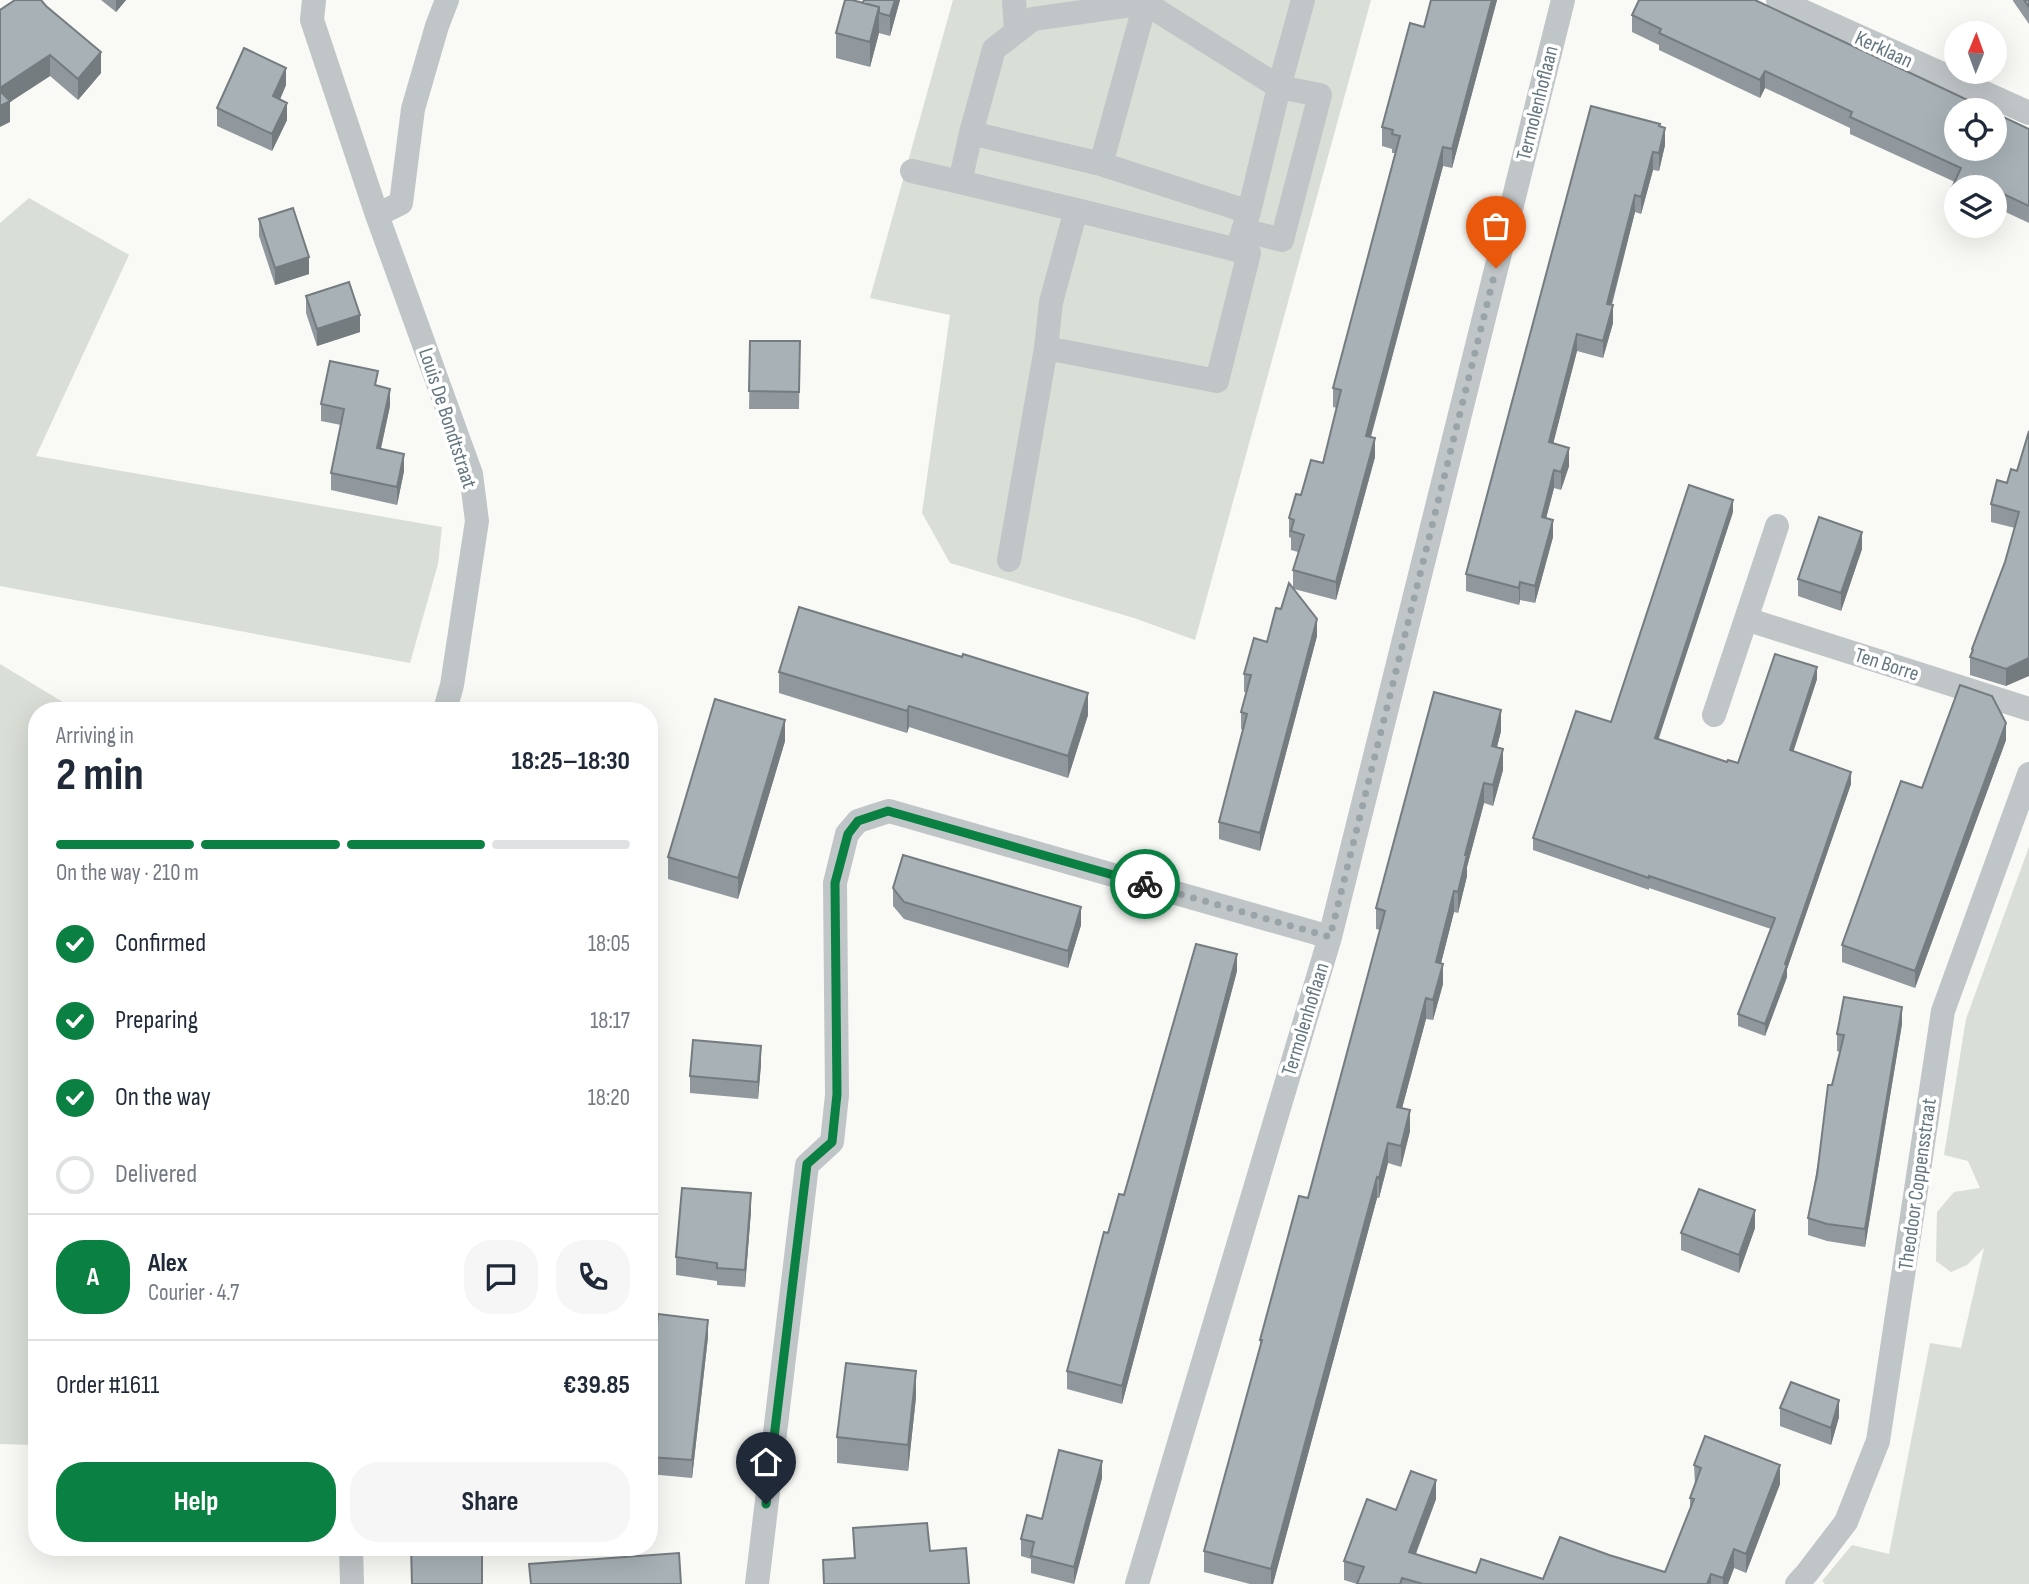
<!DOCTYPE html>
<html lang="en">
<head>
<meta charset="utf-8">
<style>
	body { margin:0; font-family:"Sofia Sans Condensed",sans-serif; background:#f6f6f7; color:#1f2937; height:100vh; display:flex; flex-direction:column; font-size:26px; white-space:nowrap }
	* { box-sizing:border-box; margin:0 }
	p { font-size:23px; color:#747a83 }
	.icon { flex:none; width:38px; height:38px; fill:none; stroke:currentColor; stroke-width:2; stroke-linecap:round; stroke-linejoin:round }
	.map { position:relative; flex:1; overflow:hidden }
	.side { position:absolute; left:28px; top:702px; width:630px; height:854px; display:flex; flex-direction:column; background:#fff; border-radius:28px; box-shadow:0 7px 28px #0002 }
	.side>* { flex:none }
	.needle { width:46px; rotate:1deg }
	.tools { position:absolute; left:1944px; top:21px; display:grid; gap:14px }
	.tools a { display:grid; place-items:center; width:63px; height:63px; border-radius:50%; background:#fff; box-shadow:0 7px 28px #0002; font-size:35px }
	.pin { position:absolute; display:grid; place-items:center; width:60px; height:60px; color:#fff; margin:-72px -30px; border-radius:50% 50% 50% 0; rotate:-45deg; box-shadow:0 0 7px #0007 }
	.pin .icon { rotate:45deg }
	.courier { position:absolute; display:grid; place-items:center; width:70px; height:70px; margin:-35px; border:5px solid #0b8043; border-radius:50%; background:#fff; color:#222; box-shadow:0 2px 9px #0007 }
	.head em { font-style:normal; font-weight:700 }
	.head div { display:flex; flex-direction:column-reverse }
	.head { display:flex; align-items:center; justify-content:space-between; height:119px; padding:0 28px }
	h1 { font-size:46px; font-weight:700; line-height:52px }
	.bar { display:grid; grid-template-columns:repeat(4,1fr); gap:10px 7px; align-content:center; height:84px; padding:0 28px }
	.bar i { height:9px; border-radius:5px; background:#e0e1e3 }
	.bar .selected { background:#0b8043 }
	.bar p { grid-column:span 4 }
	.line { display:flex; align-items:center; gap:18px; padding:0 28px; border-top:2px solid #e0e1e3 }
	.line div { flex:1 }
	.round { display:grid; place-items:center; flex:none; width:74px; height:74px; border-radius:28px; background:#f6f6f7 }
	ol { padding:0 28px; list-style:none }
	li { display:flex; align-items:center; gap:21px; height:77px }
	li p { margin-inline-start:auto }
	li .icon { padding:7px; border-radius:50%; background:#0b8043; color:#fff; stroke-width:4 }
	li:last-child { color:#747a83 }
	li i { width:38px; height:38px; border:4px solid #e0e1e3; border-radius:50% }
	.action { display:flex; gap:14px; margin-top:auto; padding:14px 28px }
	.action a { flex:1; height:80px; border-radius:28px; background:#0b8043; color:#fff; font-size:28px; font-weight:700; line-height:80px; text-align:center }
	.action a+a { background:#f6f6f7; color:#1f2937 }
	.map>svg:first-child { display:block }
</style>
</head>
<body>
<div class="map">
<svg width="2029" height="1584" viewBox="0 0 2029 1584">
	<rect width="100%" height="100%" fill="#f9f9f6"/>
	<path fill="#d9ded6" d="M953,0H1371L1195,640L1134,618L950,563L922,513L950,315L870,298Z
		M29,198L129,255L36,456L442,527L438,564L410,663L0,586V223Z
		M0,664L76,710H37V1445L0,1444Z
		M2029,847V1584H1825L1822,1581L1852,1545L1889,1554L1930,1343L1961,1348L1984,1248L1967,1265L1951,1272L1936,1261L1937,1212L1954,1192L1980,1188L1968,1161L1944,1155L1966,1019Z"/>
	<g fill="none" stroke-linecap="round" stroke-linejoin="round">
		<path stroke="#c0c5c8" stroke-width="24" d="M314,0L312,20L377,215L471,474L477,521L452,685L445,710
			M1014,0L1016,32
			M1778,0L2029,113
			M1145,3L1279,87L1249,212L1101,164L971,133L994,49L1033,19Z
			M971,133L960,182L1076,210
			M1101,164L1146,0
			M912,171L960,182
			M377,215L401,203L413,109L437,26L447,0
			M1243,230L1282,240L1320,95L1279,87L1303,0
			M1046,348L1051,302L1076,210L1237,250L1249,212
			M1009,560L1046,348L1217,381L1249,253L1237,250
			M1746,619L2029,709
			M1714,715L1777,526
			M351,1547L352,1584
			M757,1584L807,1165L832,1142L837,1095L835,883L847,834L858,821L889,811L1330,937
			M1137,1584L1330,937L1563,0
			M1797,1584L1807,1573L1846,1522L1878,1441L1943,1011L2029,774"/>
	</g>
	<path fill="#90989d" d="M101,0H126L116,12Z
		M864,0H900L890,36L879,33L870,67L836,58V33L863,3Z
		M1431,0H1497L1452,168L1443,166L1371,437L1375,457L1336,600L1294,589L1317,636L1260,851L1219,839V822L1243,730L1241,729V712L1247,692H1244V674L1267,642L1281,609L1293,587V570L1298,552L1291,550V538L1289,537V518L1301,495L1323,463L1337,408L1333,407V388L1395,153H1392V149L1382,146V127L1424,27Z
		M2013,0H2029V24L2013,1Z
		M0,10L101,73L78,100L50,76L10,102V122Z
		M1632,15L2029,129V223L1995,207V187H1956V212L1950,209V192L1955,182L1850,134V128L1765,88L1760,98L1659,50V45L1632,32Z
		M286,85L280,100L287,120L272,151L217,126V108Z
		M1660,127L1665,145L1659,171L1653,170L1641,214L1635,212L1612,305L1613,323L1603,358L1577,351L1553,443L1569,466L1561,490L1554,488L1546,518L1553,537L1535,603L1520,600L1519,605L1466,591V574Z
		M259,219L309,274L275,285L259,236Z
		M306,296L360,332L317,346L306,313Z
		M750,341H800L799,409H749Z
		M378,386L390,406L381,449L404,471L397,505L331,490V473L341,425L321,421V404Z
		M2029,431L2006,686L1970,675V657L1972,649L2005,562L2015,528L1991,522V504L2017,471Z
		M1733,512L1658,739L1727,762L1738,763L1817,679L1793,751L1851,784L1787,969V977L1765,1036L1738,1026V1014L1771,929L1649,888V890L1533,850V838L1611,722Z
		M1862,549L1841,611L1798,596V579Z
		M779,672L1088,715L1068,778L909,727L907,733L779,693Z
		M1501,731L1497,747L1503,770L1493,806L1484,803L1467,867V876L1458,913L1454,912L1441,963L1443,984L1433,1020L1426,1019L1402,1108L1410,1131L1401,1167L1388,1163L1379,1198H1377L1273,1584H1250L1204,1572V1551L1260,1346V1340L1308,1198L1380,930L1376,929V908Z
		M2006,740L1915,988L1842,962V945L1922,788Z
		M785,741L738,899L668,879V857Z
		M893,888L1081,925L1068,968L904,919L893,906Z
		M1237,971L1122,1404L1067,1389V1371L1108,1233L1124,1195Z
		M1902,1024L1865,1247L1827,1241L1808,1235V1218L1832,1085L1840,1052L1837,1051V1034Z
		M761,1064L758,1099L690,1093V1076Z
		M751,1211L745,1287L717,1285V1281L676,1275V1257Z
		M1755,1228L1739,1273L1681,1250V1233Z
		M708,1337L692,1478L649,1474V1353L655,1347Z
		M916,1397L908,1471L837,1463V1437Z
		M1780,1408L1839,1417L1831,1445L1780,1426Z
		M1694,1465L1780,1484L1746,1573L1734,1568L1728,1584H1357L1344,1580V1561L1396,1510L1436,1499L1416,1554L1476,1573L1543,1579L1609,1555L1665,1572L1690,1509V1498L1695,1485Z
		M1102,1478L1074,1584L1031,1573V1559L1021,1556V1539L1042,1519Z
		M853,1528L930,1551L969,1584H823V1560L854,1558Z"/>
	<path fill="#757c7f" d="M116,0H126L116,12Z
		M895,0H900L890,36V16Z
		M1492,0H1497L1452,168V149Z
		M879,7V33L870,67V42Z
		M101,52V73L78,100V79Z
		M50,55V76L10,102V122L0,127V88Z
		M286,68V85L273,114V96Z
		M1765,71V88L1760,98V80Z
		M287,103V120L272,151V134Z
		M1665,128V145L1659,171V153Z
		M1443,147V166L1366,454V436Z
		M1653,152V170L1641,214V197Z
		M1635,195V212L1607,321V304Z
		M309,257V274L275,285V268Z
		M1613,305V323L1603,358V341Z
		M360,315V332L317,346V329Z
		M1577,334V351L1549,460V442Z
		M390,389V406L377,465V448Z
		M1375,438V457L1336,600V582Z
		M1569,448V466L1561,490V472Z
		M404,454V471L397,505V487Z
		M1554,470V488L1542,534V517Z
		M1733,500V512L1655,750V738Z
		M1553,520V537L1535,603V586Z
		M1862,532V549L1841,611V593Z
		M1520,582V600L1519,605V588Z
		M1317,619V636L1260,851V833Z
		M2029,658V676L2006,686V669Z
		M1817,667V679L1790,762V750Z
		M1088,693V715L1068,778V756Z
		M909,706V727L907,733V711Z
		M1501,710V731L1492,766V746Z
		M785,720V741L738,899V878Z
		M2006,723V740L1915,988V971Z
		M1503,749V770L1493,806V785Z
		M1851,772V784L1787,969V977L1765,1036V1024Z
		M1484,783V803L1467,867V876L1458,913V892L1465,855Z
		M1454,891V912L1436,983V962Z
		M1081,907V925L1068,968V951Z
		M1237,954V971L1122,1404V1386Z
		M1443,964V984L1433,1020V1000Z
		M1426,998V1019L1397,1127V1107Z
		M1902,1007V1024L1865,1247V1229Z
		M761,1046V1064L758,1099V1082Z
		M1410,1110V1131L1401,1167V1146Z
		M1388,1143V1163L1379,1198V1178Z
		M1377,1177V1198L1273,1584H1271V1569Z
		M751,1193V1211L745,1287V1270Z
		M1755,1210V1228L1739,1273V1255Z
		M708,1320V1337L692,1478V1460Z
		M916,1371V1397L908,1471V1445Z
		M1839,1400V1417L1831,1445V1428Z
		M1102,1461V1478L1074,1584V1567Z
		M1780,1465V1484L1746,1573V1554Z
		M1436,1480V1499L1409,1571V1552Z
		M1734,1549V1568L1728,1584H1723V1578Z
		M1711,1574V1584H1707Z"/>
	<path fill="#a7b1b6" stroke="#757c7f" stroke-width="2" d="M15,0H41L46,6L101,52L78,79L50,55L0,88V10Z
		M845,0H852L879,7L870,42L836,33Z
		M864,0H895L890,16L879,13V7L863,3Z
		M1431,0H1492L1452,149L1443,147L1366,436L1375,438L1336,582L1293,570L1304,535L1291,531L1294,520L1289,518L1296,494L1301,495L1311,460L1323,463L1341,390L1333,388L1400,136L1392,134L1393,130L1382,127L1410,23L1424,27Z
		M1639,0H1755L1989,110H1956V149H1995V113L2029,129V206L1995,190V187H1989L1982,184L1981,187H1956V195L1950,192L1961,168L1850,117L1852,112L1765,71L1760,80L1659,33L1661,29L1632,15Z
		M2024,0H2029V7Z
		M244,48L286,68L273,96L287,103L272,134L217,108Z
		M0,91L10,101L0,106Z
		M1591,106L1660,124L1659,126L1665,128L1659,153L1653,152L1641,197L1635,195L1607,304L1613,305L1603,341L1577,334L1549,442L1569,448L1561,472L1554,470L1542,517L1553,520L1535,586L1520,582L1519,588L1466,574Z
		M293,208L309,257L275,268L259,219Z
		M349,282L360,315L317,329L306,296Z
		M750,341H800L799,392L749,391Z
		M330,361L378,371L375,385L390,389L377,448L404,454L397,487L331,473L344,409L321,404Z
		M2029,431V658L2006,669L1970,657L1973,650L1972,649L2005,562L2019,512L1991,504L1997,480L2007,483L2011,469L2017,471Z
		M1689,485L1733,500L1655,738L1727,762L1728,760L1738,763L1775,654L1817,667L1790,750L1851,772L1785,964L1787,965L1765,1024L1738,1014L1775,918L1649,876V878L1533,838L1576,711L1611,722Z
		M1819,517L1862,532L1841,593L1798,579Z
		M1289,583L1317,619L1260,833L1219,822L1247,714L1241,712L1251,675L1244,674L1254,638L1267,642L1276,608L1281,609Z
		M799,607L962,657L963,654L1088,693L1068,756L909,706L907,711L779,672Z
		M1960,685L1992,696L2006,723L1915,971L1842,945L1901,781L1922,788Z
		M1434,692L1501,710L1492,746L1503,749L1493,785L1484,783L1465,855H1467L1458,892L1454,891L1436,962L1443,964L1433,1000L1426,998L1397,1107L1410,1110L1401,1146L1388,1143L1379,1178L1377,1177L1271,1569L1204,1551L1262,1340H1260L1299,1196L1308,1198L1385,911L1376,908Z
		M715,699L785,720L738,878L668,857Z
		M903,855L1081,907L1068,951L904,902L893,888Z
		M1196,944L1237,954L1122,1386L1067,1371L1104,1232L1108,1233L1119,1194L1124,1195Z
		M1844,997L1902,1007L1865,1229L1827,1224L1808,1218L1817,1175L1828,1085H1832L1844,1035L1837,1034Z
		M693,1040L761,1046L758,1082L690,1076Z
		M682,1188L751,1193L745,1270L717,1268V1263L676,1257Z
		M1699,1189L1755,1210L1739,1255L1681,1233Z
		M658,1314L708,1320L692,1460L649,1457V1353L650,1347H655Z
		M846,1363L916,1371L908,1445L837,1437Z
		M1791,1382L1839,1400L1831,1428L1780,1408Z
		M1705,1436L1780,1465L1746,1554L1734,1549L1723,1578L1711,1574L1707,1584H1423L1402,1578L1400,1584H1357L1364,1567L1344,1561L1367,1499L1396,1510L1411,1471L1436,1480L1409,1552L1476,1573L1481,1559L1543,1579L1560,1537L1609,1555L1665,1572L1694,1499L1690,1498L1701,1468L1694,1465Z
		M1059,1450L1102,1461L1074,1567L1031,1556L1034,1542L1021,1539L1027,1515L1042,1519Z
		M927,1523L930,1551L966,1548L969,1584H824L823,1560L855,1558L853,1528Z
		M411,1547H482V1584H412Z
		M679,1553L681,1584H531L529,1564Z"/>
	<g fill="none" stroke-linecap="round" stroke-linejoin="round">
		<path stroke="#99a4a9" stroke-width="7" stroke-dasharray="0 12.6" d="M1145,884L1330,937L1496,268"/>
		<path stroke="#0b8043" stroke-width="9" d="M766,1504L807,1164L832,1142L837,1094L835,883L848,834L858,821L888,811L1145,884"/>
	</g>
	<g text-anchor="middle" stroke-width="7" stroke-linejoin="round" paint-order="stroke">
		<g font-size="21" fill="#657780" stroke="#fff">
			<text transform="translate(1884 49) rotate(25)" y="7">Kerklaan</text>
			<text transform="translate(1537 103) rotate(-76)" y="7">Termolenhoflaan</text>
			<text transform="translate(448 418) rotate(72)" y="7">Louis De Bondtstraat</text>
			<text transform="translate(1887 664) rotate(18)" y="7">Ten Borre</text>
			<text transform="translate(1305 1019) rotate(-73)" y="7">Termolenhoflaan</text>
			<text transform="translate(1917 1184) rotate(-82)" y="7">Theodoor Coppensstraat</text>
		</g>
	</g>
</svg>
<div class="tools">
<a><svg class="needle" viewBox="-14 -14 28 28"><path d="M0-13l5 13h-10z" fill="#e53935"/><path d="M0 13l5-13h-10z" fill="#747a83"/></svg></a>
<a><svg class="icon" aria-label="locate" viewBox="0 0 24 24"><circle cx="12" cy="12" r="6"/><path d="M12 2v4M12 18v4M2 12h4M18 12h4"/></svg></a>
<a><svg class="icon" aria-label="layers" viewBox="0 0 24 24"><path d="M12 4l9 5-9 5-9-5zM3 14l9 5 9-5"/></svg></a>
</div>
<div class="pin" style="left:1496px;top:268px;background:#ea580c"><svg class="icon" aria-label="bag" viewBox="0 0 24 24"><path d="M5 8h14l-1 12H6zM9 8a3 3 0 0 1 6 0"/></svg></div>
<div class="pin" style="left:766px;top:1504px;background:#1f2937"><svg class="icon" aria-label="home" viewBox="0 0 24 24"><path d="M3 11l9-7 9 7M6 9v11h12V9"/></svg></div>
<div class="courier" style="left:1145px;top:884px"><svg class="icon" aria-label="bike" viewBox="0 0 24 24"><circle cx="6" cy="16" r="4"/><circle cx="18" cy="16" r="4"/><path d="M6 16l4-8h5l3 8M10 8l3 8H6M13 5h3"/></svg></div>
<section class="side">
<div class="head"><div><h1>2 min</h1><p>Arriving in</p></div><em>18:25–18:30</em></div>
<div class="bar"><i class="selected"></i><i class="selected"></i><i class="selected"></i><i></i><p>On the way · 210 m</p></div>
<ol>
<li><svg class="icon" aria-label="check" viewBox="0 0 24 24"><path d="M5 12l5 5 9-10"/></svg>Confirmed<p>18:05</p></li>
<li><svg class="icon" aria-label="check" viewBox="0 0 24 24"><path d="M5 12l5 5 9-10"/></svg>Preparing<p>18:17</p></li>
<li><svg class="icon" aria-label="check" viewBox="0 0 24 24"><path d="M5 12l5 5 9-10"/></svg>On the way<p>18:20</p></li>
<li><i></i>Delivered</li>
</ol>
<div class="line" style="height:126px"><b class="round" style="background:#0b8043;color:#fff">A</b><div><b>Alex</b><p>Courier · 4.7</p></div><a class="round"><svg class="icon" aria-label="chat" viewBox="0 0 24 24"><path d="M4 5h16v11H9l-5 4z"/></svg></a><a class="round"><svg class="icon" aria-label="phone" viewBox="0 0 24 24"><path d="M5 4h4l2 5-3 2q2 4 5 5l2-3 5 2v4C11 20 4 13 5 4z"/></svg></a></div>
<div class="line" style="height:91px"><div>Order #1611</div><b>€39.85</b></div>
<div class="action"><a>Help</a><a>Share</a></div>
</section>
</div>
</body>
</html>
